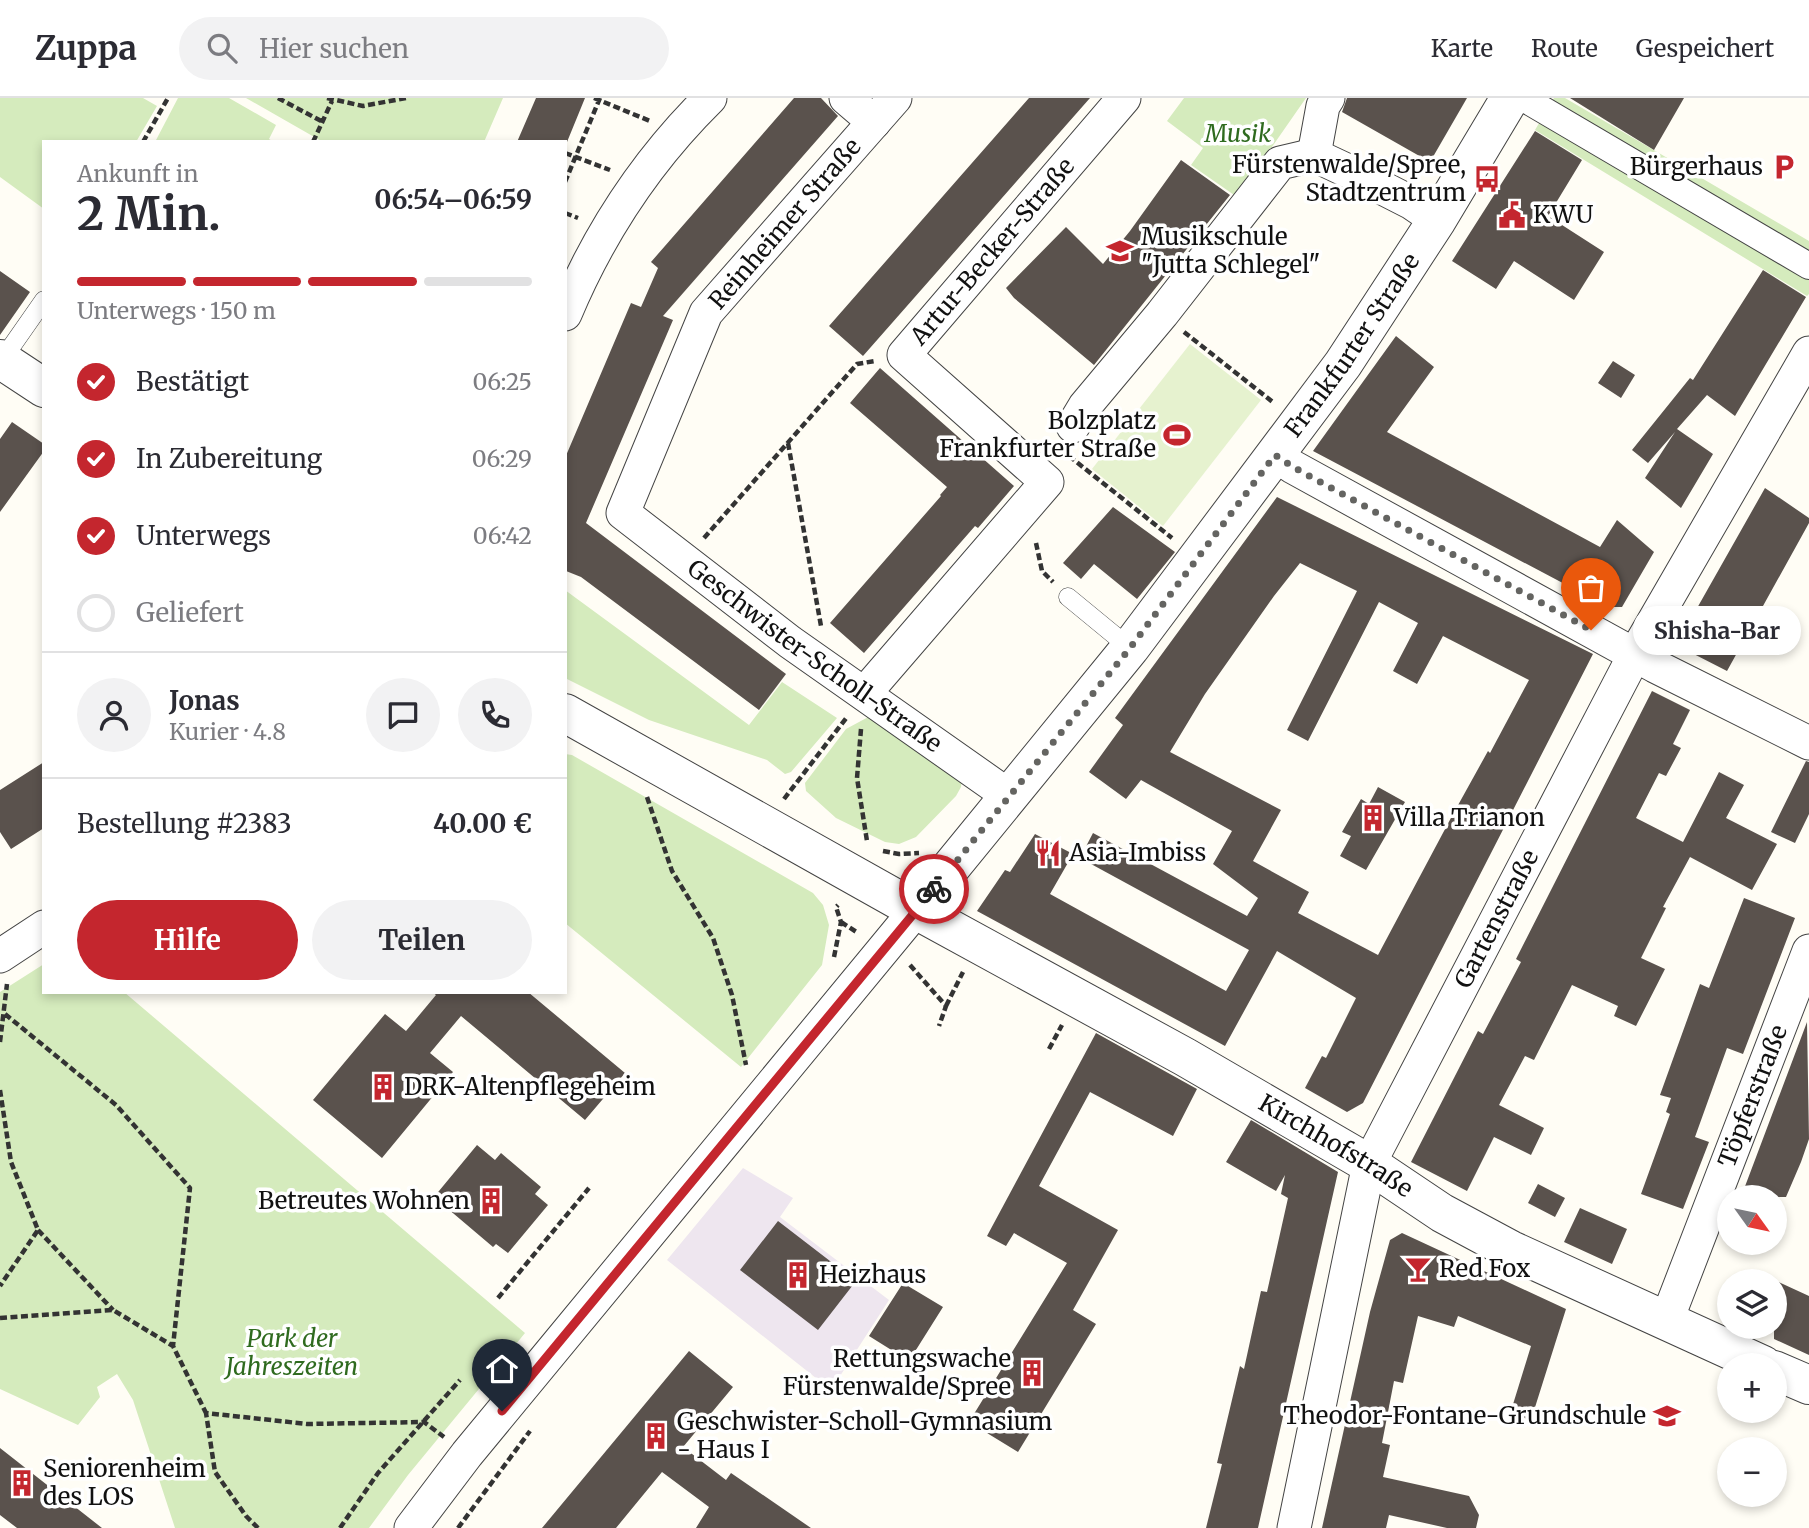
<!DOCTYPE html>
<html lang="de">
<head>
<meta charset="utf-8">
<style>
	body { margin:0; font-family:Merriweather,serif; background:#f2f2f3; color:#2b2b33; height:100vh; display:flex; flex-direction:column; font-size:26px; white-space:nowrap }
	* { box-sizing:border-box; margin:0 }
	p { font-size:23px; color:#7c7c81 }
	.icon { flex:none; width:38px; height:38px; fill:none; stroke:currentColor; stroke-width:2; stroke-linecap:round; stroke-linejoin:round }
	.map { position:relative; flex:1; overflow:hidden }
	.panel { position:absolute; left:42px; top:42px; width:525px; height:854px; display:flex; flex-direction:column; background:#fff; border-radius:0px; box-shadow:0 4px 10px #0003 }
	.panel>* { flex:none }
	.needle { width:46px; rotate:123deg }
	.fabs { position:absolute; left:1717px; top:1087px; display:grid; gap:14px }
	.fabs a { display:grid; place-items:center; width:70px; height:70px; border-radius:50%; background:#fff; box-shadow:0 4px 10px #0003; font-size:35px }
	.pin { position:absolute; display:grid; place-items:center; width:60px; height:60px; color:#fff; margin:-72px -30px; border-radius:50% 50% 50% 0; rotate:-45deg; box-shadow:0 0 7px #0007 }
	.pin .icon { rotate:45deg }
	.courier { position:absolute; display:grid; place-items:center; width:70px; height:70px; margin:-35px; border:5px solid #c4262e; border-radius:50%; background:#fff; color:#222; box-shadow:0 2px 9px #0007 }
	.bubble { position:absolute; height:49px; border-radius:24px; background:#fff; box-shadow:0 4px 10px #0003; font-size:23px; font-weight:700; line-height:49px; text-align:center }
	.overview em { font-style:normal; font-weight:700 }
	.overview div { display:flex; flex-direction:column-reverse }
	.overview { display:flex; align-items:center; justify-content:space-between; height:119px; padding:0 35px }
	h1 { font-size:46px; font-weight:700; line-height:52px }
	.bar { display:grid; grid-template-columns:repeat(4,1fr); gap:10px 7px; align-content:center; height:84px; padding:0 35px }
	.bar i { height:9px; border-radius:5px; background:#e1e1e2 }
	.bar .current { background:#c4262e }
	.bar p { grid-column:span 4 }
	.line { display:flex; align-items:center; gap:18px; padding:0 35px; border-top:2px solid #e1e1e2 }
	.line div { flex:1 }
	.round { display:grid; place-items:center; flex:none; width:74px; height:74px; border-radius:37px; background:#f2f2f3 }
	ol { padding:0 35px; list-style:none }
	li { display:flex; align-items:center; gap:21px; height:77px }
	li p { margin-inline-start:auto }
	li .icon { padding:7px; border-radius:50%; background:#c4262e; color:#fff; stroke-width:4 }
	li:last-child { color:#7c7c81 }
	li i { width:38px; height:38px; border:4px solid #e1e1e2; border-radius:50% }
	.action { display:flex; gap:14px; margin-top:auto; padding:14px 35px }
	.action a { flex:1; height:80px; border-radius:42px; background:#c4262e; color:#fff; font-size:28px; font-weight:700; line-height:80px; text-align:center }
	.action a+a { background:#f2f2f3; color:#2b2b33 }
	header { display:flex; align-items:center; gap:42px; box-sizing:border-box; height:98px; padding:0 35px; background:#fff; border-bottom:2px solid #e1e1e2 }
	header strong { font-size:33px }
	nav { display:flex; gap:38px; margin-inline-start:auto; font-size:24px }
	.search { width:490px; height:63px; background:#f2f2f3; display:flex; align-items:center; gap:18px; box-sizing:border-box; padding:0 24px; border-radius:38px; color:#7c7c81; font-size:26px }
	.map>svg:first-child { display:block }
</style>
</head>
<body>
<header>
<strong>Zuppa</strong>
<div class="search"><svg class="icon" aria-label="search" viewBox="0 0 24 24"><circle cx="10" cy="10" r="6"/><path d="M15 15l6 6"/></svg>Hier suchen</div>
<nav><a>Karte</a><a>Route</a><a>Gespeichert</a></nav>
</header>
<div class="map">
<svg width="1809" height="1430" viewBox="0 0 1809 1430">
	<rect width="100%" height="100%" fill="#fffdf5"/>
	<path fill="#eee6ef" d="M743,1070L793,1100L780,1119L889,1202L831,1292L667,1162Z"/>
	<path fill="#d5ebbd" d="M0,0H143L157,8L136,44H44V111L0,79Z
		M178,0H229L276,27L269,41L274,44H155Z
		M246,0H503L484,44H323Z
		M1184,0H1306L1237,99L1191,67L1203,50L1167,23Z
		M1554,0H1565L1809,143V196L1807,198L1535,32Z
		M565,492L749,627L782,584L837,620L791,674L785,676L767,662L649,622L565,580Z
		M872,617L962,679L961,689L956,698L916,739L899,746L885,744L836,720L806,693L805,685L846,631Z
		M565,656L572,657L813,795L823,807L829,827L822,867L741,969L565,825Z
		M44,866V894H124L525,1235L408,1377L369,1430H175L133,1302L117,1276L97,1289L100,1299L78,1327L0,1291V894Z"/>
	<path fill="#e6f2cf" d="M1190,246L1261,302L1163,428L1092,371Z"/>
	<path fill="#5a524d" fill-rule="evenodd" d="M536,0H585L567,44H517Z
		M794,0H821L838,18L663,218L673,222L586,425L786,576L759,612L581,479L566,473L565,475V360L631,205L641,209L658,170L651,164Z
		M1029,0H1090L863,258L829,228Z
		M1347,0H1467L1430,64L1342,14Z
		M1570,0H1684L1654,52Z
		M1535,33L1582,62L1548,118L1604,154L1574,202L1514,163L1496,191L1452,163Z
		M1181,62L1230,97L1094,267L1014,200L1006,190L1066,129L1103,166L1130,133Z
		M1763,172L1806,199L1735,318L1707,297L1677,331L1713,356L1681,410L1645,380L1675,334L1648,365L1632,352L1690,280L1693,282Z
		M0,173L30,194L0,237Z
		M1396,238L1434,269L1387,334L1600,449L1617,422L1654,454L1622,509H1608L1313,353Z
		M1613,263L1635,277L1621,300L1598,285Z
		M880,270L1014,388L978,430L975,428L864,555L830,525L941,398L940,397L947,389L850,305Z
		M12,324L44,346V353L0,414V341Z
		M1765,390L1809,420V425L1727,573L1684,551L1679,542Z
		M1277,399L1593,556L1363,1005L1347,1014L1305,990L1322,958L1326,960L1356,900L1277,853L1225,948L977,813L1005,772L1010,774L1035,736L1073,756L1050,796L1226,893L1249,852L1080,760L1093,735L1247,818L1258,800L1213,766L1232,733L1141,682L1126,701L1089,674L1123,627L1115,620ZM1300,465L1357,493L1287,632L1308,643L1379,504L1418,525L1393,573L1417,586L1443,538L1529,582L1490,655L1488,653L1452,718L1378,857L1298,815L1309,794L1253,763L1281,712L1170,654L1205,596L1274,498Z
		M1113,409L1175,454L1137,501L1094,466L1081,481L1063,465Z
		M1652,593L1690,612L1673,646L1681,650L1666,678L1659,675L1636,720L1683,744L1719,674L1744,687L1726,720L1777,746L1752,792L1690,759L1663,809L1666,810L1641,860L1665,871L1636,928L1614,918L1618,908L1572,887L1534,962L1525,958L1499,1007L1544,1030L1531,1057L1494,1039L1467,1093L1411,1064L1478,933L1483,936L1521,864L1516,861Z
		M1806,663L1809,664V716L1795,745L1771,734Z
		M44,664V730L11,751L0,734V692Z
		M1378,689L1405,704L1366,772L1340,758L1351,738L1342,734L1361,701L1369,706Z
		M1744,800L1795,820L1743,956L1727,950L1695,1039L1709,1044L1683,1111L1641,1096L1670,1016L1666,1014L1671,1000L1660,997L1700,886L1709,890Z
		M432,894H528L625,975L585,1022L461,918L430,955L453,974L382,1060L313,1002L385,916L406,933L436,897Z
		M1807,924L1809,1041L1801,1064L1786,1099H1741Z
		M1096,935L1197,991L1173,1038L1090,994L1039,1088L1118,1132L1073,1212L1096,1226L1018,1354L969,1324L1067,1165L1014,1135L1006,1148L987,1138Z
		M1251,1022L1338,1074L1258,1430H1206L1222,1366L1217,1365L1240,1268L1244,1271L1261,1193L1267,1194L1288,1100L1281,1096L1285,1077L1276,1093L1226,1064Z
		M477,1047L495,1062L501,1055L541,1089L535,1096L548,1107L508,1155L496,1146L493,1149L434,1099Z
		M1538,1086L1565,1100L1555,1119L1528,1105Z
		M1580,1110L1627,1131L1612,1166L1564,1144Z
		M778,1123L856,1183L818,1232L740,1172Z
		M1402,1135L1566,1211L1531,1322L1510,1316L1531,1248L1458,1218L1454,1229L1418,1218L1403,1285L1394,1283L1382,1345L1390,1347L1383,1379L1469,1398L1479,1417L1476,1430H1447L1389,1417L1386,1430H1322L1370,1214L1390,1142Z
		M1774,1182L1809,1198V1257L1774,1241Z
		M903,1185L943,1209L909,1263L869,1238Z
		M689,1253L733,1289L683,1349L726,1382L731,1375L811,1430H696L709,1409L662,1374L616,1430H542Z
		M0,1350L102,1430H17L0,1417Z"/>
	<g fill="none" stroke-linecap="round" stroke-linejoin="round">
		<defs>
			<path id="service" d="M2,262L44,202
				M1068,499L1130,550"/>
			<path id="pedestrian" d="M1523,0L1809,168"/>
			<g id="minor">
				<path d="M846,0L874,24"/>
				<path id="s1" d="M895,0L706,215L623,415L790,544L1009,698"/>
				<path d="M1314,57L1323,8L1328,0"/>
				<path d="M565,216C599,135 647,62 710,0"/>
				<path d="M1073,328L1085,308L1162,216L1280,65L1314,57L1363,80L1412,105L1437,122"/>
				<path d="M1275,357L1293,369L1655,568L1809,645"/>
				<path id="s2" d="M865,595L1047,384L904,257L1124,0"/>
				<path d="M0,858L44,829"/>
				<path id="s3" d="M1666,1224L1809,853"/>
				<path d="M411,1430L467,1356L916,812"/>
				<path id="s4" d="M1294,1430L1369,1066L1635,556L1809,255"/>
			</g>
			<g id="tertiary">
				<path d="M0,261L44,290"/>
				<path id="s5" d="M565,615L916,812L1185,959L1369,1066L1442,1115L1511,1152L1763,1267"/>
				<path id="s6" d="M916,812L1130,550L1343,266L1437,122L1510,0"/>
				<path d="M1774,1272L1809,1287"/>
			</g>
		</defs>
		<use href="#service" stroke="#444" stroke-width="19"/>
		<use href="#pedestrian" stroke="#444" stroke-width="28"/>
		<use href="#minor" stroke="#444" stroke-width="35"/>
		<use href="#tertiary" stroke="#444" stroke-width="40"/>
		<path stroke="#333" stroke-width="4.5" stroke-dasharray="7 3.5" stroke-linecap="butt" d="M278,0L323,24
			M327,0L363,8L406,0
			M594,0L650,23
			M143,44L168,0
			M313,44L332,3
			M565,55L610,72
			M565,84L600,0
			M565,115L578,120
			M1184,234L1274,305
			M788,345L821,528
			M1069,358L1172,440
			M704,440L857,266L875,263
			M1036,445L1042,473L1053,484
			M861,631L857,680L867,743
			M647,699L672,773L713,840L732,897L746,967
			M784,701L847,619
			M883,753L899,756L919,755
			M841,824L858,835
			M834,859L841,824L836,809L838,807
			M910,867L946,908L939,928
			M946,908L963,874
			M5,916L116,1007L190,1090L173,1248
			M0,944L7,886
			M1049,951L1062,927
			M0,992L11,1064L38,1132L0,1188
			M38,1132L113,1212
			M498,1200L589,1090
			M0,1220L113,1212L173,1248L206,1315
			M258,1430L246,1418L215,1374L206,1315L307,1326L424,1324L444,1339
			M340,1430L378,1375L460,1282
			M458,1430L530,1333"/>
		<use href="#service" stroke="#fff" stroke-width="18"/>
		<use href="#pedestrian" stroke="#fff" stroke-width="26"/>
		<use href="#minor" stroke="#fff" stroke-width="33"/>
		<use href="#tertiary" stroke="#fff" stroke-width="38"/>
	</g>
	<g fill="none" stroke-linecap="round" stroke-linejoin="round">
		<path stroke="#646461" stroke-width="7" stroke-dasharray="0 12.6" d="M934,791L1130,550L1275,357L1293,369L1591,532"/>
		<path stroke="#c4262e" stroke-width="9" d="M502,1313L934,791"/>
	</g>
	<defs>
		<symbol id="parking-bare" viewBox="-9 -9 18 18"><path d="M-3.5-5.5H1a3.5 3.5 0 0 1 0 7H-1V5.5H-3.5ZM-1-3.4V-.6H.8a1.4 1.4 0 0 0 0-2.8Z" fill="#c4262e" stroke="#fff" stroke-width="2.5" paint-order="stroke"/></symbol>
		<symbol id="bus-bare" viewBox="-9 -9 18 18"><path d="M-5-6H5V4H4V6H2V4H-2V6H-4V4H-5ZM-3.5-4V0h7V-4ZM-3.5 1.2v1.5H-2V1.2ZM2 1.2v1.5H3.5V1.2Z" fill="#c4262e" stroke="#fff" stroke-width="2.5" paint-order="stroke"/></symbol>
		<symbol id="civic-bare" viewBox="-9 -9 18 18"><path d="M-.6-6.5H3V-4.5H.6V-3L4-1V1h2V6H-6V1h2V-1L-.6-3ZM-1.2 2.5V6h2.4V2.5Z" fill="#c4262e" stroke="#fff" stroke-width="2.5" paint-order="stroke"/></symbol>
		<symbol id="school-bare" viewBox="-9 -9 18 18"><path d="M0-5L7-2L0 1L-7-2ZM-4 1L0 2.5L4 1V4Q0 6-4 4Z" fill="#c4262e" stroke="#fff" stroke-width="2.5" paint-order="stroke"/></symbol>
		<symbol id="stadium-bare" viewBox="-9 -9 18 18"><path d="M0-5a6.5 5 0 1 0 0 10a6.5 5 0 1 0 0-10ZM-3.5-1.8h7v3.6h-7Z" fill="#c4262e" stroke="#fff" stroke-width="2.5" paint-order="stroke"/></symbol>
		<symbol id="building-bare" viewBox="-9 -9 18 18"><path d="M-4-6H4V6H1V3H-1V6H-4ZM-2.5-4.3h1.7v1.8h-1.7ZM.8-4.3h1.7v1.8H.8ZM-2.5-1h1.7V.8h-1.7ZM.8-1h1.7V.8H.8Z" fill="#c4262e" stroke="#fff" stroke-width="2.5" paint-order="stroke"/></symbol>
		<symbol id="restaurant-bare" viewBox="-9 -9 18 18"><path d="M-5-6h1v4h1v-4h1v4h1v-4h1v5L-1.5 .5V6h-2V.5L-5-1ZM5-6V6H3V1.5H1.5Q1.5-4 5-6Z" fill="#c4262e" stroke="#fff" stroke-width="2.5" paint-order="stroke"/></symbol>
		<symbol id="bar-bare" viewBox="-9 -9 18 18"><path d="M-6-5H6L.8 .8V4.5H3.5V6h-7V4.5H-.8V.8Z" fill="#c4262e" stroke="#fff" stroke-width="2.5" paint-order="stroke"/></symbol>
	</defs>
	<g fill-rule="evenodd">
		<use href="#parking-bare" x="1765" y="50" width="38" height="38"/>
		<use href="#bus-bare" x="1468" y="62" width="38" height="38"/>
		<use href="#civic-bare" x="1493" y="98" width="38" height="38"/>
		<use href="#school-bare" x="1101" y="134" width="38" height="38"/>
		<use href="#stadium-bare" x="1158" y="318" width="38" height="38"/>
		<use href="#building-bare" x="1354" y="701" width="38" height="38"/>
		<use href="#restaurant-bare" x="1029" y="736" width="38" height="38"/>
		<use href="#building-bare" x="364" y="970" width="38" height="38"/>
		<use href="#building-bare" x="472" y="1084" width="38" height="38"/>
		<use href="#bar-bare" x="1399" y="1152" width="38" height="38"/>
		<use href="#building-bare" x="779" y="1158" width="38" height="38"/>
		<use href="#building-bare" x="1013" y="1256" width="38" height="38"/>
		<use href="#school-bare" x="1648" y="1299" width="38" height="38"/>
		<use href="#building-bare" x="637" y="1319" width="38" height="38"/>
		<use href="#building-bare" x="3" y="1366" width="38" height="38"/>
	</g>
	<g text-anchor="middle" stroke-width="7" stroke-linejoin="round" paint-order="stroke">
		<g font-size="24" font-style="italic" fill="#2f6b1f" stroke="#fff">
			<text x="1238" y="44">Musik</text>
			<text x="292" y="1249">Park der<tspan x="292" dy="28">Jahreszeiten</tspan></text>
		</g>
		<g font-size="24" fill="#111" stroke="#fff" text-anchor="start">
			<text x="1466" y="75" text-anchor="end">Fürstenwalde/Spree,<tspan x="1466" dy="28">Stadtzentrum</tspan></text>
			<text x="1763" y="77" text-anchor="end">Bürgerhaus</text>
			<text x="1533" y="125">KWU</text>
			<text x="1141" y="147">Musikschule<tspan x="1141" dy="28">"Jutta Schlegel"</tspan></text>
			<text x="1156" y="331" text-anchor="end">Bolzplatz<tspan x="1156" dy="28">Frankfurter Straße</tspan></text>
			<text x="1394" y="728">Villa Trianon</text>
			<text x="1069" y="763">Asia-Imbiss</text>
			<text x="404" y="997">DRK-Altenpflegeheim</text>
			<text x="470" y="1111" text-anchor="end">Betreutes Wohnen</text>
			<text x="1439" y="1179">Red Fox</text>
			<text x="819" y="1185">Heizhaus</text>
			<text x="1011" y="1269" text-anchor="end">Rettungswache<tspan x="1011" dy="28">Fürstenwalde/Spree</tspan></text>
			<text x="1646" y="1326" text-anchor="end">Theodor-Fontane-Grundschule</text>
			<text x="677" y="1332">Geschwister-Scholl-Gymnasium<tspan x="677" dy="28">- Haus I</tspan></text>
			<text x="43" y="1379">Seniorenheim<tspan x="43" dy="28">des LOS</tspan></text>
		</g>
		<g font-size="24" fill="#111" stroke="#fff">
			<text transform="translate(785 126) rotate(-49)" y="8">Reinheimer Straße</text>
			<text dy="8" stroke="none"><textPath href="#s2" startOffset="606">Artur-Becker-Straße</textPath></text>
			<text dy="8" stroke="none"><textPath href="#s6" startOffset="714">Frankfurter Straße</textPath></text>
			<text dy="8" stroke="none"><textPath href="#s1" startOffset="742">Geschwister-Scholl-Straße</textPath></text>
			<text dy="8" stroke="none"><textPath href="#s4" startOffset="648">Gartenstraße</textPath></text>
			<text dy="8" stroke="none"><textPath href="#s3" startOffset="242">Töpferstraße</textPath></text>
			<text dy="8" stroke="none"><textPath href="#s5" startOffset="884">Kirchhofstraße</textPath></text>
		</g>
	</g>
</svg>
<div class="fabs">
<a><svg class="needle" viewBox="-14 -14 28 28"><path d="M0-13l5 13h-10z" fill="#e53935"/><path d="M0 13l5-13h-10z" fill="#7c7c81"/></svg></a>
<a><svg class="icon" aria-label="layers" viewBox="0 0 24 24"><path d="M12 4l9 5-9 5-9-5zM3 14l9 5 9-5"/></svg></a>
<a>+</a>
<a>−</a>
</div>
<div class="pin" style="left:1591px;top:532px;background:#ea580c"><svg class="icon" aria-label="bag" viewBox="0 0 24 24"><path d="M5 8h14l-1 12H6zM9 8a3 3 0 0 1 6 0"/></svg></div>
<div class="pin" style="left:502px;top:1313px;background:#1f2937"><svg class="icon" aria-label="home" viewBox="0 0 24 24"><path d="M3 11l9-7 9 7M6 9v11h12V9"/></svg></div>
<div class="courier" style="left:934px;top:791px"><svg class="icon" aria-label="bike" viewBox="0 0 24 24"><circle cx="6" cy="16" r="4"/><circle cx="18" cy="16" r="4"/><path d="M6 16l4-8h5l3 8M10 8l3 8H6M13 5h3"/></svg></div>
<div class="bubble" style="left:1633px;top:508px;width:168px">Shisha-Bar</div>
<section class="panel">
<div class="overview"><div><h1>2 Min.</h1><p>Ankunft in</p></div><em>06:54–06:59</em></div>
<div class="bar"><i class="current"></i><i class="current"></i><i class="current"></i><i></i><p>Unterwegs · 150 m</p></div>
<ol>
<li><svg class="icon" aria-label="check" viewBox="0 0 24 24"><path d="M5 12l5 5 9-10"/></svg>Bestätigt<p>06:25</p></li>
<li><svg class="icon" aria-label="check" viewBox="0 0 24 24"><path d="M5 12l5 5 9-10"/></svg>In Zubereitung<p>06:29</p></li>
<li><svg class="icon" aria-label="check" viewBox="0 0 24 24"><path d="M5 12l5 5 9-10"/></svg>Unterwegs<p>06:42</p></li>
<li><i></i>Geliefert</li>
</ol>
<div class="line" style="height:126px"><a class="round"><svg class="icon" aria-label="person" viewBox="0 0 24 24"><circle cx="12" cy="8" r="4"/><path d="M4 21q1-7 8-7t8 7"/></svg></a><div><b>Jonas</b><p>Kurier · 4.8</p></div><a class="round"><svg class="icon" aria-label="chat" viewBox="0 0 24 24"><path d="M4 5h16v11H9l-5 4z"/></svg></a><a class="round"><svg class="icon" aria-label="phone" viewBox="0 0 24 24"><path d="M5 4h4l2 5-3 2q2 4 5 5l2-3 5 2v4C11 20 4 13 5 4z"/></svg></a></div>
<div class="line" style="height:91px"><div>Bestellung #2383</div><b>40.00 €</b></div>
<div class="action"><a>Hilfe</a><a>Teilen</a></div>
</section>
</div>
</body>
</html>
